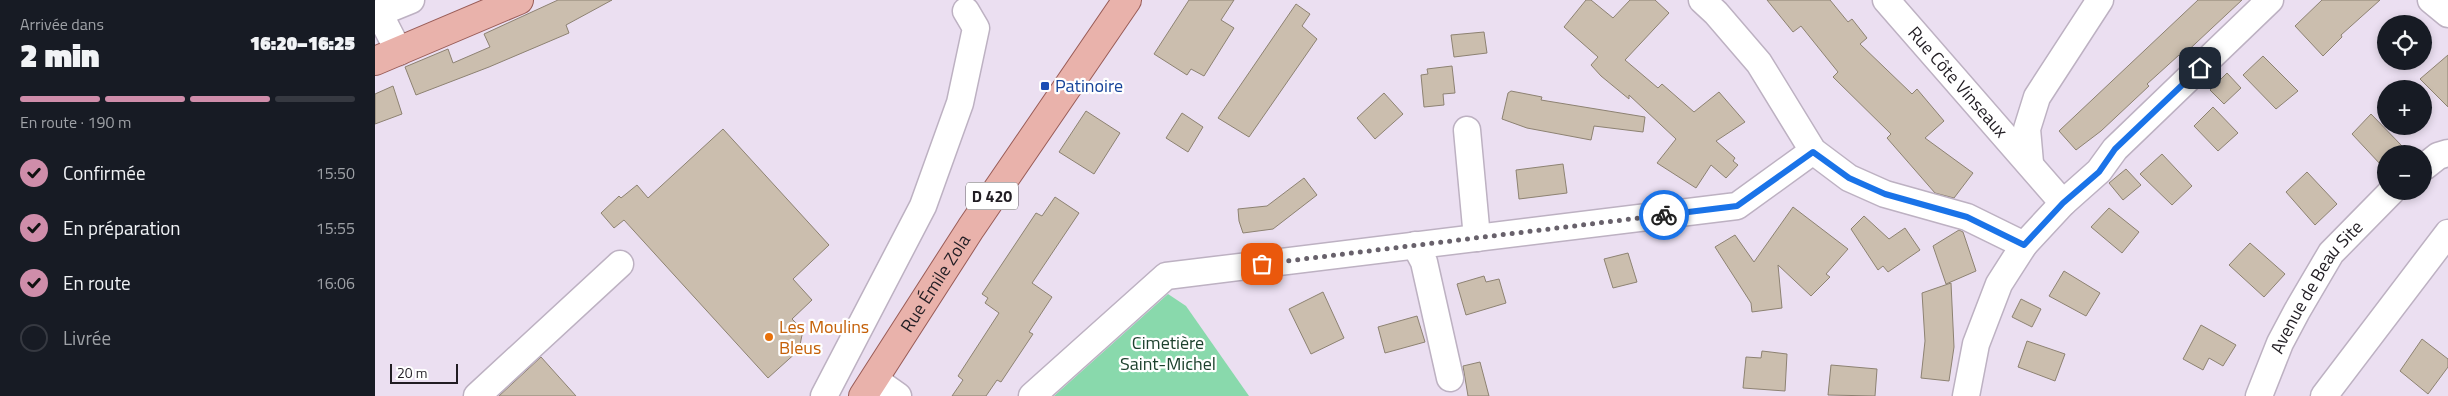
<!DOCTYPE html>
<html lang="fr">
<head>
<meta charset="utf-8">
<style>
	body { margin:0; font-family:"Titillium Web",sans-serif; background:#20242c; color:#f1f3f6; height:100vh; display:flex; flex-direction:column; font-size:19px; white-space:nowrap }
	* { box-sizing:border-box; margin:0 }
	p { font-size:16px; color:#9ea1a6 }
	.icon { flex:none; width:28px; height:28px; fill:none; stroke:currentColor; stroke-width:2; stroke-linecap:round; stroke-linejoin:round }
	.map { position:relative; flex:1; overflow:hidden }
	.side { display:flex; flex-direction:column; background:#171b24; width:375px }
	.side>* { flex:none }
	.tools { position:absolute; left:2002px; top:15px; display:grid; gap:10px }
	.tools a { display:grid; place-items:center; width:55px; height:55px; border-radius:50%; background:#171b24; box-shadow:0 2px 8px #0003; font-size:25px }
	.scale { position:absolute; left:15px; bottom:12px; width:68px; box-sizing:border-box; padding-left:5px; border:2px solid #211d23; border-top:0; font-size:14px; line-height:18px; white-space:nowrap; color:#211d23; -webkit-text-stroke:4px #fff; paint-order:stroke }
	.pin { position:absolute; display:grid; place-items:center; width:42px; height:42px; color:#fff; margin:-21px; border-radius:10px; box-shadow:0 2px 8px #0006 }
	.courier { position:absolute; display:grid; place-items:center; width:50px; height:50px; margin:-25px; border:4px solid #1a73e8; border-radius:50%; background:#fff; color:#222; box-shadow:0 1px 6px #0007 }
	.headline em { font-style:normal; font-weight:800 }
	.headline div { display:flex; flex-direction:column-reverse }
	.headline { display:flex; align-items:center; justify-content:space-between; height:85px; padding:0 20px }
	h1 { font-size:32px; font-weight:800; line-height:38px }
	.bar { display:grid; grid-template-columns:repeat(4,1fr); gap:8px 5px; align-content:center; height:60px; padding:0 20px }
	.bar i { height:6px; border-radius:4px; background:#363941 }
	.bar .active { background:#cf8daa }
	.bar p { grid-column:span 4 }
	ol { padding:0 20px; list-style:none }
	li { display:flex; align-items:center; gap:15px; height:55px }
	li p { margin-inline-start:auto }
	li .icon { padding:5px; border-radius:50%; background:#cf8daa; color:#111; stroke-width:4 }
	li:last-child { color:#9ea1a6 }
	li i { width:28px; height:28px; border:2px solid #363941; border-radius:50% }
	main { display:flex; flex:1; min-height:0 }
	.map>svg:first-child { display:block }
</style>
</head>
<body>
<main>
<section class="side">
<div class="headline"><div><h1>2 min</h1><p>Arrivée dans</p></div><em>16:20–16:25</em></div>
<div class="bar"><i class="active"></i><i class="active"></i><i class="active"></i><i></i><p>En route · 190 m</p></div>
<ol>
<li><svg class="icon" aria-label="check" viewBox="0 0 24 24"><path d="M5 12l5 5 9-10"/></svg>Confirmée<p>15:50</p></li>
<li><svg class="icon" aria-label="check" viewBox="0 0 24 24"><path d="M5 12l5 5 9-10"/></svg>En préparation<p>15:55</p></li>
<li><svg class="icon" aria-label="check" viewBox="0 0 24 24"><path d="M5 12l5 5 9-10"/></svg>En route<p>16:06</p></li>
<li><i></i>Livrée</li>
</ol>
</section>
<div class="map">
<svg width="2073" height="396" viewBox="0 0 2073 396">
	<rect width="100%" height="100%" fill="#ebdff1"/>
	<path fill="#89d9ac" d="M793,294L811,306L874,396H679Z"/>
	<path fill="#cbbeae" stroke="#8d8272" d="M183,0H237L191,25L194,33L114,67L41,95L30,67L73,49L78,63L115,47L109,34Z
		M814,0H859L846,20L859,28L829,76L816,69L812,75L779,54Z
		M1211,0H1216L1238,18L1255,0H1280L1294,13L1250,60L1283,88L1287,84L1319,112L1344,92L1370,122L1341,141L1360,158L1358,161L1363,165L1351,178L1336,165L1321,188L1282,163L1301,139L1254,95V99L1226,76L1216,65L1223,57L1189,27Z
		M1392,0H1455L1473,22L1477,19L1492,38L1485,44L1537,94L1542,89L1569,121L1550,138L1598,173L1579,198L1560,193L1512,138L1516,134L1458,77L1463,72L1426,26L1418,32Z
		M1823,0H1867L1806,57L1804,55L1772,84L1774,86L1726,131L1701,150L1684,131Z
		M1947,0H2005L1966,35L1967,37L1948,56L1920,26Z
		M921,4L935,14L927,26L942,39L874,137L843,118Z
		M1109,32L1112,53L1079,57L1076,35Z
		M2073,55V107L2045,79Z
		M1888,56L1923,91L1901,109L1868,75Z
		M1077,66L1080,93L1068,94L1069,105L1049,107L1046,75L1053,74L1052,69Z
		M1852,73L1866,88L1849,104L1835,90Z
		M18,86L27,114L0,124V94Z
		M1136,91L1167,97L1166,100L1270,117L1268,132L1219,126L1216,140L1152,128L1127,119L1133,93Z
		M1009,93L1028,114L1000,139L982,118Z
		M1838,107L1863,133L1843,151L1819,126Z
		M711,111L745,133L719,174L684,152Z
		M807,113L828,127L813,152L791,138Z
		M1996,114L2027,146L2018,154H2011V160L2006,165L1977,134Z
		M348,129L454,245L418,279L437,300L417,319L428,330L424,350L393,378L249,220L239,228L226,213L244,196L246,198L262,185L273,198Z
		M1787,154L1817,186L1797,205L1765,174Z
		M1188,164L1192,193L1144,199L1141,170Z
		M1751,169L1766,185L1748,200L1734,183Z
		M1932,172L1962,204L1940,225L1911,192Z
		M929,178L942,195L898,229L868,233L864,221L863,209L892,206Z
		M680,197L704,213L657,283L677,297L654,332L658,334L626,382L622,380L611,396H577L588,380L583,376L624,313L610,303L613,298L607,294L661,213L667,216Z
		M1418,207L1473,249L1451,274L1455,277L1436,296L1403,265L1407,308L1377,312L1376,303L1340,247L1360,235L1379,262Z
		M1734,208L1764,232L1747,253L1716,227Z
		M1489,216L1514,239L1530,228L1545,250L1513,272L1508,266L1503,270L1476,229Z
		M1584,230L1588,232L1601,271L1571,284L1558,246Z
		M1875,243L1910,274L1889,297L1854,265Z
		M1253,253L1262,282L1238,288L1229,259Z
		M1689,271L1725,293L1711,316L1674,296Z
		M1109,276L1111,282L1124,279L1131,303L1091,315L1082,284Z
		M1576,283L1579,347L1574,381L1546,378L1550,341L1547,293Z
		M948,292L969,338L936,354L914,309Z
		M1646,299L1666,309L1657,327L1637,317Z
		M1042,316L1050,342L1010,353L1003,327Z
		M1826,325L1861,345L1848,366L1834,358L1828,370L1808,359Z
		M2047,339L2073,359V367L2053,394L2025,371Z
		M1652,341L1690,354L1680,381L1643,367Z
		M1387,351L1412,354L1410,391L1368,388L1371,357L1386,358Z
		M166,357L201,396H124Z
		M1105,362L1114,396H1093L1088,366Z
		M1456,365L1502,369L1500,396L1453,395Z"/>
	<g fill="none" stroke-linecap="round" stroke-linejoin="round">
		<defs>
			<g id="minor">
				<path d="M1327,0L1341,13L1384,63L1438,151L1474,178L1510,194L1592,217L1649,245"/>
				<path id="s1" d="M1511,0L1688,203"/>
				<path d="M2056,0L2073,14"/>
				<path d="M4,13L36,0"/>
				<path d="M0,15L4,13L24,52"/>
				<path d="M1092,130L1102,238"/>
				<path d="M1655,163L1652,129L1662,97L1725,0"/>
				<path d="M2049,167L2063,156L2073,153"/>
				<path d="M1040,245L1049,262L1075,378"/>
				<path d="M499,379L523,396"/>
				<path d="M102,396L245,264"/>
				<path d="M449,396L548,206L585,103L601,28L591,11"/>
				<path d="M657,396L791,276L1362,206L1438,151"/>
				<path d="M1591,396L1601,344L1624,284L1649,245L1688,203L1724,171L1740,149L1895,0"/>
				<path id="s2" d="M1884,396L1905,343L1922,311L1956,253L2017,191"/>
				<path d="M1949,396L2073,233"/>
			</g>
			<g id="major">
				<path d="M0,61L144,0"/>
				<path id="s3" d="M488,396L596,228L752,0"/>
			</g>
		</defs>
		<use href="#minor" stroke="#bdb1c2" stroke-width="29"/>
		<use href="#major" stroke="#995c57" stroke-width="30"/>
		<use href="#minor" stroke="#fff" stroke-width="26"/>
		<use href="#major" stroke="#e9b2ab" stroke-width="28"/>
	</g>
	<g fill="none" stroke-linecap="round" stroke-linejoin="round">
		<path stroke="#68616b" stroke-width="5" stroke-dasharray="0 9" d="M887,264L1289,215"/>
		<path stroke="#1a73e8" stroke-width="6" d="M1289,215L1362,206L1438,152L1474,178L1510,194L1592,217L1649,245L1688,203L1724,172L1740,149L1825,68"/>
	</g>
	<rect fill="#1a4fb4" stroke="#fff" stroke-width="2" x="665" y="81" width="10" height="10" rx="2.5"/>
	<circle fill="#e8710a" stroke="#fff" stroke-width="2" cx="394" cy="337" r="5"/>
	<g text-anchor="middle" stroke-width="4.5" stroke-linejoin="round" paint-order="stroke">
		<rect fill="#fff" stroke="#646165" stroke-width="1" x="591" y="182.5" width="52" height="27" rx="4"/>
		<g font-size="16" font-weight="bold" fill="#211d23">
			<text x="617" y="202">D 420</text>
		</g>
		<g font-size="18" fill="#211d23" stroke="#fff">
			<text dy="6" stroke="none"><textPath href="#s1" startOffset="109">Rue Côte Vinseaux</textPath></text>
			<text dy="6" stroke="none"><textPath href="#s3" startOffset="134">Rue Émile Zola</textPath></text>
			<text dy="6" stroke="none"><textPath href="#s2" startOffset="124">Avenue de Beau Site</textPath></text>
		</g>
		<g font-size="18" fill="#164399" stroke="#fff" text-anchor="start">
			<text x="680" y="92">Patinoire</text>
		</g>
		<g font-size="18" fill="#c56008" stroke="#fff" text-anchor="start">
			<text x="404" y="333">Les Moulins<tspan x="404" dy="21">Bleus</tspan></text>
		</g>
		<g font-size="18" fill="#1c402d" stroke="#fff">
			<text x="793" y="349">Cimetière<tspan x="793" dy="21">Saint-Michel</tspan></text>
		</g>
	</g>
</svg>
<div class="tools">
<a><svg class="icon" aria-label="locate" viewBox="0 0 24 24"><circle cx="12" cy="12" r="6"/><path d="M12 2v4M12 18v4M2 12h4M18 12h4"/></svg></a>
<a>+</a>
<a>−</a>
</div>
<div class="scale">20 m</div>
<div class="pin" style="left:887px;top:264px;background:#ea580c"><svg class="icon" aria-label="bag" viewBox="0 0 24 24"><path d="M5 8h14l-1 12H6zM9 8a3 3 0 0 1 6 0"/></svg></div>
<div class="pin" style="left:1825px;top:68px;background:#1f2937"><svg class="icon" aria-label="home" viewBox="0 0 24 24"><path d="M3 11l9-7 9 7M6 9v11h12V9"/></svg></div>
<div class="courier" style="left:1289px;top:215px"><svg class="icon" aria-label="bike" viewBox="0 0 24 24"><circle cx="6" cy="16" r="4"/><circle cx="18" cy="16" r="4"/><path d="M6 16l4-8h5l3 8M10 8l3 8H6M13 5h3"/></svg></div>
</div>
</main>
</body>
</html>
